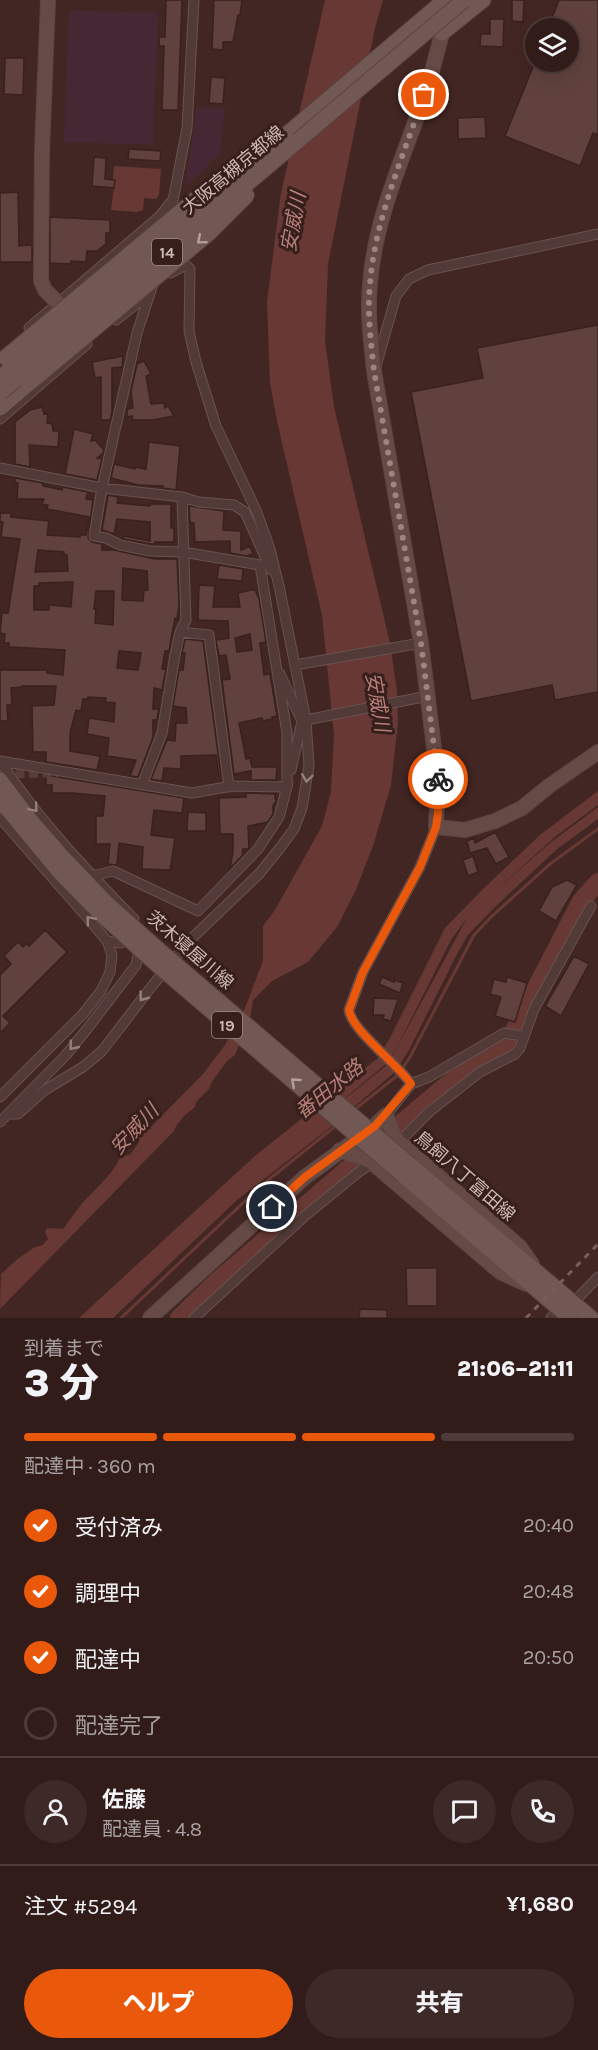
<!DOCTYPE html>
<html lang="ja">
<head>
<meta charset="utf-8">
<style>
	body { margin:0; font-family:Karla,"Noto Sans JP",sans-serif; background:#3d2927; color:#f1f3f6; height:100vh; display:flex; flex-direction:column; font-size:22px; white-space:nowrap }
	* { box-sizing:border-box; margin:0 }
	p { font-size:20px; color:#a8a1a2 }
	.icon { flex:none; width:33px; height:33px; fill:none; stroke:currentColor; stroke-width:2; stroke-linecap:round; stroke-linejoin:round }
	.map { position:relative; height:1318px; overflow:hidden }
	.side { display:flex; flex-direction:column; background:#321c1a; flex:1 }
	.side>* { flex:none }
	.controls { position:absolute; left:525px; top:18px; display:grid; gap:12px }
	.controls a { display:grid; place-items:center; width:54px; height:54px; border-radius:50%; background:#321c1a; box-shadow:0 6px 24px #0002,0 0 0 2px #4d3a39; font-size:30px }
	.pin { position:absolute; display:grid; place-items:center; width:51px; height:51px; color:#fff; margin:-26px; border:3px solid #fff; border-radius:50%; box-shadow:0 2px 6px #0007 }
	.courier { position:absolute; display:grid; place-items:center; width:60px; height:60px; margin:-30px; border:4px solid #ea580c; border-radius:50%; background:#fff; color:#222; box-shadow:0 2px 8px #0007 }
	.headline em { font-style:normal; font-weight:800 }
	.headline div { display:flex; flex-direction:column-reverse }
	.headline { display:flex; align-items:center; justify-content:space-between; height:102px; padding:0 24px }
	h1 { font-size:39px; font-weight:800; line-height:45px }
	.bar { display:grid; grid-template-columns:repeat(4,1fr); gap:9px 6px; align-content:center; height:72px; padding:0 24px }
	.bar i { height:8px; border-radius:4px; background:#4d3a39 }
	.bar .current { background:#ea580c }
	.bar p { grid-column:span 4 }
	.line { display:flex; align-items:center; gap:15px; padding:0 24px; border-top:2px solid #4d3a39 }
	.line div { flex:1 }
	.round { display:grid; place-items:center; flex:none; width:63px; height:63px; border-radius:32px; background:#3d2927 }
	ol { padding:0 24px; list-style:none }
	li { display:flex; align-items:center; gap:18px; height:66px }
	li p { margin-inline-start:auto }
	li .icon { padding:6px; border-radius:50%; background:#ea580c; color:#fff; stroke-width:4 }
	li:last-child { color:#a8a1a2 }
	li i { width:33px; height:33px; border:3px solid #4d3a39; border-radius:50% }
	.button { display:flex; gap:12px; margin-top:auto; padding:12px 24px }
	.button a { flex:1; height:69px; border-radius:36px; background:#ea580c; color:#fff; font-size:24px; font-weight:800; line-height:69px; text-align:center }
	.button a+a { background:#3d2927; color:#f1f3f6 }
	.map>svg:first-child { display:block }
</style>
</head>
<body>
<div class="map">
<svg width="598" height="1318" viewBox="0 0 598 1318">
	<rect width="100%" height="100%" fill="#422623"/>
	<path fill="#462834" d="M69,10L158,13L153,145L64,142Z
		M196,107L225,108L220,153L188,185L185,184L192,144Z"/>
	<path fill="#683934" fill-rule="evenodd" d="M325,0H383L375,28L328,264L325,341L334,407L390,643L397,691L398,722L391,785L373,846L355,892L337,927L308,962L272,981L253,1000L250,1019L235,1055L227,1061L211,1083L209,1089L196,1102L195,1107L184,1116L176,1126L174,1131L0,1309L1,1274L20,1257L35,1247L43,1245L48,1239L45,1232L47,1228L63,1229C71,1219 78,1207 87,1198C100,1185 113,1173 121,1156L130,1155L139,1142L131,1133V1127L138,1121L146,1130L150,1128L203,1074L225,1045L245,1008L263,961V926L275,910L322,826L331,792L334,735L322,615L277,421L270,383L267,302L281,193Z
		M114,166L161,169L159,195L156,199L144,198L143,210L137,212L111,210L115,179H113Z
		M598,791V805L556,836L493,893L550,843L598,807V819L556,850L495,907L468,935L457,954L408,1052L395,1072L328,1129L236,1201L113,1318H79L256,1155L378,1058L391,1036L445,928L483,889L540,835ZM467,918L388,1064L320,1119L387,1063L397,1047L451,940Z"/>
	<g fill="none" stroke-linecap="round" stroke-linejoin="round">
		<path stroke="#683934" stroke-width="3" d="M354,1110L398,1075L410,1057L474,935L492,916L550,864L598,829
			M121,1318L262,1185L338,1124"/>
		<path stroke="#683934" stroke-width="18" d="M179,1318L217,1281L387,1135L456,1077L495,1053L509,1040L581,901L598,882"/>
	</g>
	<path fill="#60413d" stroke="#39211e" stroke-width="1.5" fill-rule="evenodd" d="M166,0H182L178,110H162L164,46H159V37H165Z
		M214,0H242L240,15H238L233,42H223V50L212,49Z
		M512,0H524L523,22L512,21Z
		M559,0H598V135L593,133L580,166L505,136L535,62H568V28H548Z
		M490,19H504L503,47L480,46L481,34H490Z
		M5,58H24L23,95L4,94Z
		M211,77L225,78L223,104L209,103Z
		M485,117L486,138L458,139V118Z
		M129,149L161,151L160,161L128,159Z
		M94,157L106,158L105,179L115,180L114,188L92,186Z
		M18,192L19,246L32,245V262H0V193Z
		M50,217L110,220V233H106V244L97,251H87L86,262L71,261V264L50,263Z
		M598,325V692L555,700L552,685L471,701L411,392L483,378L477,348Z
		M123,356L122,367L112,368V412L110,420H101V377L95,378L92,362Z
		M144,361L151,374L146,376L151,404L164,403L165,408L168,406L174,416L153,420H133L132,416L127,417V409L133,408L131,391L137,364Z
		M42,407L44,414L48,413L47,423L52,424L53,431H59L58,447L29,445L30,467L15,464V422L30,410Z
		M74,429L93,434L91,441L95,440L104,450L103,453L97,458L102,459L97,480L65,474Z
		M149,442L180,446L176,490L163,488V486L138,485L111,478L114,464L135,469V467L146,469Z
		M15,478L43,483V486L62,490L63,487L88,492L86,499L93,500L88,538L92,542L102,544V550H114L155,559H177L179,605L177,619L175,618L169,651H165L162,669H166L162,690L154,688L153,709H159L157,720H153V737L138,777L130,776L136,760L107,756L109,738L87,734L89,718L114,722L115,703L105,702L106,698L88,697V699H83L81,711L76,710L70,733V751L100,756L97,770L46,762V752H33L32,706L54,705L56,686H22V687L11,688L12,705H7L8,721H0V670H47V673L63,675L65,650L9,647V643H4L5,634L0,633L2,613H8L20,539L1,537L3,522H0V513H11V517L49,521L47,535L80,537V535H86L90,517L47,509L48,505L42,504L44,499H17L18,483H15ZM38,550L64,552V555H67L68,571L35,572ZM123,568L147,571L148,590H144L143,601L122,600ZM73,582L71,607L49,605V610H34V586H39V583ZM96,591H114L113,625L95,623L96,609H94ZM119,651L141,653L138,670L117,668Z
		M108,495L118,497L117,503L150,506V504H171V528H174V542H155V544H151L123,539L124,536L150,541V522L117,519L114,534L102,530Z
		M189,506L224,511L223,530L241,531V550L250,546L253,554L246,556L230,553V541L195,542L194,523H190Z
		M219,565L243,569L242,581L217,579Z
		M199,585L215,586L213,607H240L238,593L251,590H255L259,599L266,642L260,643L264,675L270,674L277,716L272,717V719L263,721L262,718L239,723L246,759L250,758L252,767H277L276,780H251V771L234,774L222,680L230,679L226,655L219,656L216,640L229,638L228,621L198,620ZM250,634L252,650L237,652L235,638Z
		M185,639L203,641L221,776H219L216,755L181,756V769L164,768L162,781L151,779L167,740L175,741L176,723H187L186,708L173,706L179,670H183L185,653H182Z
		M46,775L184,798L182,813L154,810L151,835L175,838L170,870L142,869L143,847L119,843L117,865L108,864L110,844H96V816H103L105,796L72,793H52V785H46Z
		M246,793L275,794V799H277L273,806V814L268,822L248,826L249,849H243L242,856L230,868L233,852V834H220L219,798L246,797Z
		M188,812L206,813V831H187Z
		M495,832L509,857L496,864L487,848L470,853L467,841L474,838L475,843Z
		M473,856L478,872L468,876L463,860Z
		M567,880L577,885L556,921L539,911L552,887Z
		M45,930L67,952L3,1016L10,1023L0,1033V975L11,964L4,956L18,942L23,947L27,943L29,946Z
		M574,956L589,964L561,1016L545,1006Z
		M382,977L394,982V980L403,983L400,993L379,984Z
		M507,977L527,983L515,1022L495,1016L501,997L490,994L494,979L506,982Z
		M374,998L398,999L391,1021L383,1019L384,1015H373Z
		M406,1268H437V1306H407Z
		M360,1309L387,1310V1318H359Z"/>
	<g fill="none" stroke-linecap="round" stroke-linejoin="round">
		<path stroke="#573c39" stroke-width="9" stroke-dasharray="9 4.5" stroke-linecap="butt" d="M2,774L58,773"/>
		<defs>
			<path id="street" d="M169,221L187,128L194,0
				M154,281L137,333L102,488L94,536L106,538L120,545L150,551L183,552L260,565L287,733V787
				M116,320L139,302L149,297
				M29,328L160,216L171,202
				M376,366L396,296L409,279L428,270L598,234
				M0,419L87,344
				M0,468L102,488L182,497L186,620L180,632L175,655L162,733L142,785
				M182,497L199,502L234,505L245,512L271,570
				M180,632L209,635L229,787
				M295,665L421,643
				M280,674L302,721
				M306,720L428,696
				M0,761C38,819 86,870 134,919
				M0,761L192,793L232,786L287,787
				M291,770L302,721L306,720
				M0,818L92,923L107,941L112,955L110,972L101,991L83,1014L0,1097
				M92,876L113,871L198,911L258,849L279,817L288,783
				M107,941L120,943L133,939
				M411,1084L429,1077L504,1033L523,1036
				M8,1114H18L45,1090L83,1067L102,1051L152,986L189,941L259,874L280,848L294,829L302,808L309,766L306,720L279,586L270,549L256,510L216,426L196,362L189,331L190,269L186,265L170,273
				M386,1115L411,1084C398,1064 351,1030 349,1010L363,972L420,867L436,827
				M0,1122L66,1055L87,1029L136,965L140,946
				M396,1145L429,1112L480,1072L515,1054L520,1048L534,1009L591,906
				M573,1303L598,1277
				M194,1318L306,1215L360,1171L376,1161
				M551,1318L560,1309"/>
			<path id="secondary" d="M48,0L42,151L41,281L45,290L58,303
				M445,23C438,47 433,71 425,94C404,157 375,217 370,284C367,313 371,342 374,371L421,643L438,780L436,827L465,830L495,821L522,808L549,786L598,752
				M340,1150L370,1161L500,1272L526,1284
				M150,1318L305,1177L375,1126L386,1115L394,1136L399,1142L520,1247L532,1264"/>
			<path id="primary" d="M442,33L483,0
				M285,136L445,0
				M0,408L28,384
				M0,780L31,821L66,861
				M0,800L57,869
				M410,1165L591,1318
				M403,1175L570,1318"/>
		</defs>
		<use href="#street" stroke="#69534f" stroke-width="11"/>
		<use href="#secondary" stroke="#5b4441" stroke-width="16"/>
		<use href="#primary" stroke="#5b4441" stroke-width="17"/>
		<use href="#street" stroke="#513a37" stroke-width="9"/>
		<use href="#secondary" stroke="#654a45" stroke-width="14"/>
		<use href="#primary" stroke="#725855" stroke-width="15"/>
		<path stroke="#795d59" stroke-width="3" stroke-dasharray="6 6" stroke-linecap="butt" d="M526,1318L598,1244"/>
		<defs>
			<path id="primary-bridge" d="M5,358L203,193
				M0,378L285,136
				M28,384L209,233L247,195
				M0,393L464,0
				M66,861L106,903L160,951L410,1165
				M57,869L99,912L153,961L403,1175"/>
		</defs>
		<use href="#primary-bridge" stroke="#5b4441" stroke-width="17" stroke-linecap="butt"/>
		<use href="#primary-bridge" stroke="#725855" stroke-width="15"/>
	</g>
	<defs><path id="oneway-chevron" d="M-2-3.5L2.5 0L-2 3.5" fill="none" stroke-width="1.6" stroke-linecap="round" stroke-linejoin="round" transform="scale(1.5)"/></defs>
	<g stroke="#b6a09c">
		<use href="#oneway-chevron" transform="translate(201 240) rotate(140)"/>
		<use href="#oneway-chevron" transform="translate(295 1082) rotate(-139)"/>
	</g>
	<g stroke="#957f7c">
		<use href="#oneway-chevron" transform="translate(307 778) rotate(97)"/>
		<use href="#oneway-chevron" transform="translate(34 808) rotate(50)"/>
		<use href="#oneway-chevron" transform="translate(90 920) rotate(-130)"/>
		<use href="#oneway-chevron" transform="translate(143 997) rotate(127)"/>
		<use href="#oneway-chevron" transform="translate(73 1046) rotate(129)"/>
	</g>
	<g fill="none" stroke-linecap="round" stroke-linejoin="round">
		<path stroke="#9c8581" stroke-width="6" stroke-dasharray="0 10.8" d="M424,95C403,157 375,219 370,284C367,314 371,342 374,371L421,643L438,779"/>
		<path stroke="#ea580c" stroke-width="8" d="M272,1207L305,1177L375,1126L411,1084C398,1064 352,1031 349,1010L363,972L420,867L436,827L438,813V779"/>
	</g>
	<g text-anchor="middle" stroke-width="6" stroke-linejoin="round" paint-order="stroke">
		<g fill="#371f1c" stroke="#9f8a86" stroke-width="1.5">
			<rect x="152" y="239" width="30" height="26" rx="4.5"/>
			<rect x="212" y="1012" width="30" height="26" rx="4.5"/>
		</g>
		<g font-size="16" font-weight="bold" fill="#ccb8b4">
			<text x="167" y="258">14</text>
			<text x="227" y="1031">19</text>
		</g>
		<g font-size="18" fill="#ccb8b4" stroke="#371f1c">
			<text transform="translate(233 170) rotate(-40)" y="6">大阪高槻京都線</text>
			<text transform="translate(190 950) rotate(41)" y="6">茨木寝屋川線</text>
			<text transform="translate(465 1176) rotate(41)" y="6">鳥飼八丁富田線</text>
		</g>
		<g font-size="20" font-style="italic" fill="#b67f79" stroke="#371f1c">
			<text transform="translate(293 222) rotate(-80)" y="7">安威川</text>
			<text transform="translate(378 702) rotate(80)" y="7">安威川</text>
			<text transform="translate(329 1089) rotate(-39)" y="7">番田水路</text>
			<text transform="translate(134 1129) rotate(-47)" y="7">安威川</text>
		</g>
	</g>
</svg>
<div class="controls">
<a><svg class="icon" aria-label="layers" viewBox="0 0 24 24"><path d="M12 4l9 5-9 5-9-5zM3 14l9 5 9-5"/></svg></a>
</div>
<div class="pin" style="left:424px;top:95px;background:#ea580c"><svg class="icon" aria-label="bag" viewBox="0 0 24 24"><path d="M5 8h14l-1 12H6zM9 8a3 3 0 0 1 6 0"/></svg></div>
<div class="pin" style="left:272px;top:1207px;background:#1f2937"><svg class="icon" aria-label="home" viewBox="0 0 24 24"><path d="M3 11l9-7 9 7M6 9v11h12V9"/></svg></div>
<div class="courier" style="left:438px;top:779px"><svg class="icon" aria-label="bike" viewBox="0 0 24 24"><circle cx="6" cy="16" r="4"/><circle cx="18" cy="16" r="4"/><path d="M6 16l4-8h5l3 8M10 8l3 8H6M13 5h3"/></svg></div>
</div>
<section class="side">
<div class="headline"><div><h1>3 分</h1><p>到着まで</p></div><em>21:06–21:11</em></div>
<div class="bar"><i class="current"></i><i class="current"></i><i class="current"></i><i></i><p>配達中 · 360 m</p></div>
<ol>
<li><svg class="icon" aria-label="check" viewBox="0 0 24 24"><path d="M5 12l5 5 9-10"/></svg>受付済み<p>20:40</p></li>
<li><svg class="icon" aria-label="check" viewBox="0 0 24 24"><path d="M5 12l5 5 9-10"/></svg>調理中<p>20:48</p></li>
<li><svg class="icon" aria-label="check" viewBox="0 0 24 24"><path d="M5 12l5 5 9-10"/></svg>配達中<p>20:50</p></li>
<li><i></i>配達完了</li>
</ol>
<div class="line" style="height:108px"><a class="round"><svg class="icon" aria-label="person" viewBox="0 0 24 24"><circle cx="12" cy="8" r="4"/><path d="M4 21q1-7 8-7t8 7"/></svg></a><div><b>佐藤</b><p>配達員 · 4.8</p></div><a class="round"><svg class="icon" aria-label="chat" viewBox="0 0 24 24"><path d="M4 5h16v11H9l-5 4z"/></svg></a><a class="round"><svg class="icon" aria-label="phone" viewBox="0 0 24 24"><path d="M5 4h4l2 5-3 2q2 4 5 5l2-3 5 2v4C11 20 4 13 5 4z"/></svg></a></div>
<div class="line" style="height:78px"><div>注文 #5294</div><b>¥1,680</b></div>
<div class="button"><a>ヘルプ</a><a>共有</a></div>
</section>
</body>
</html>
